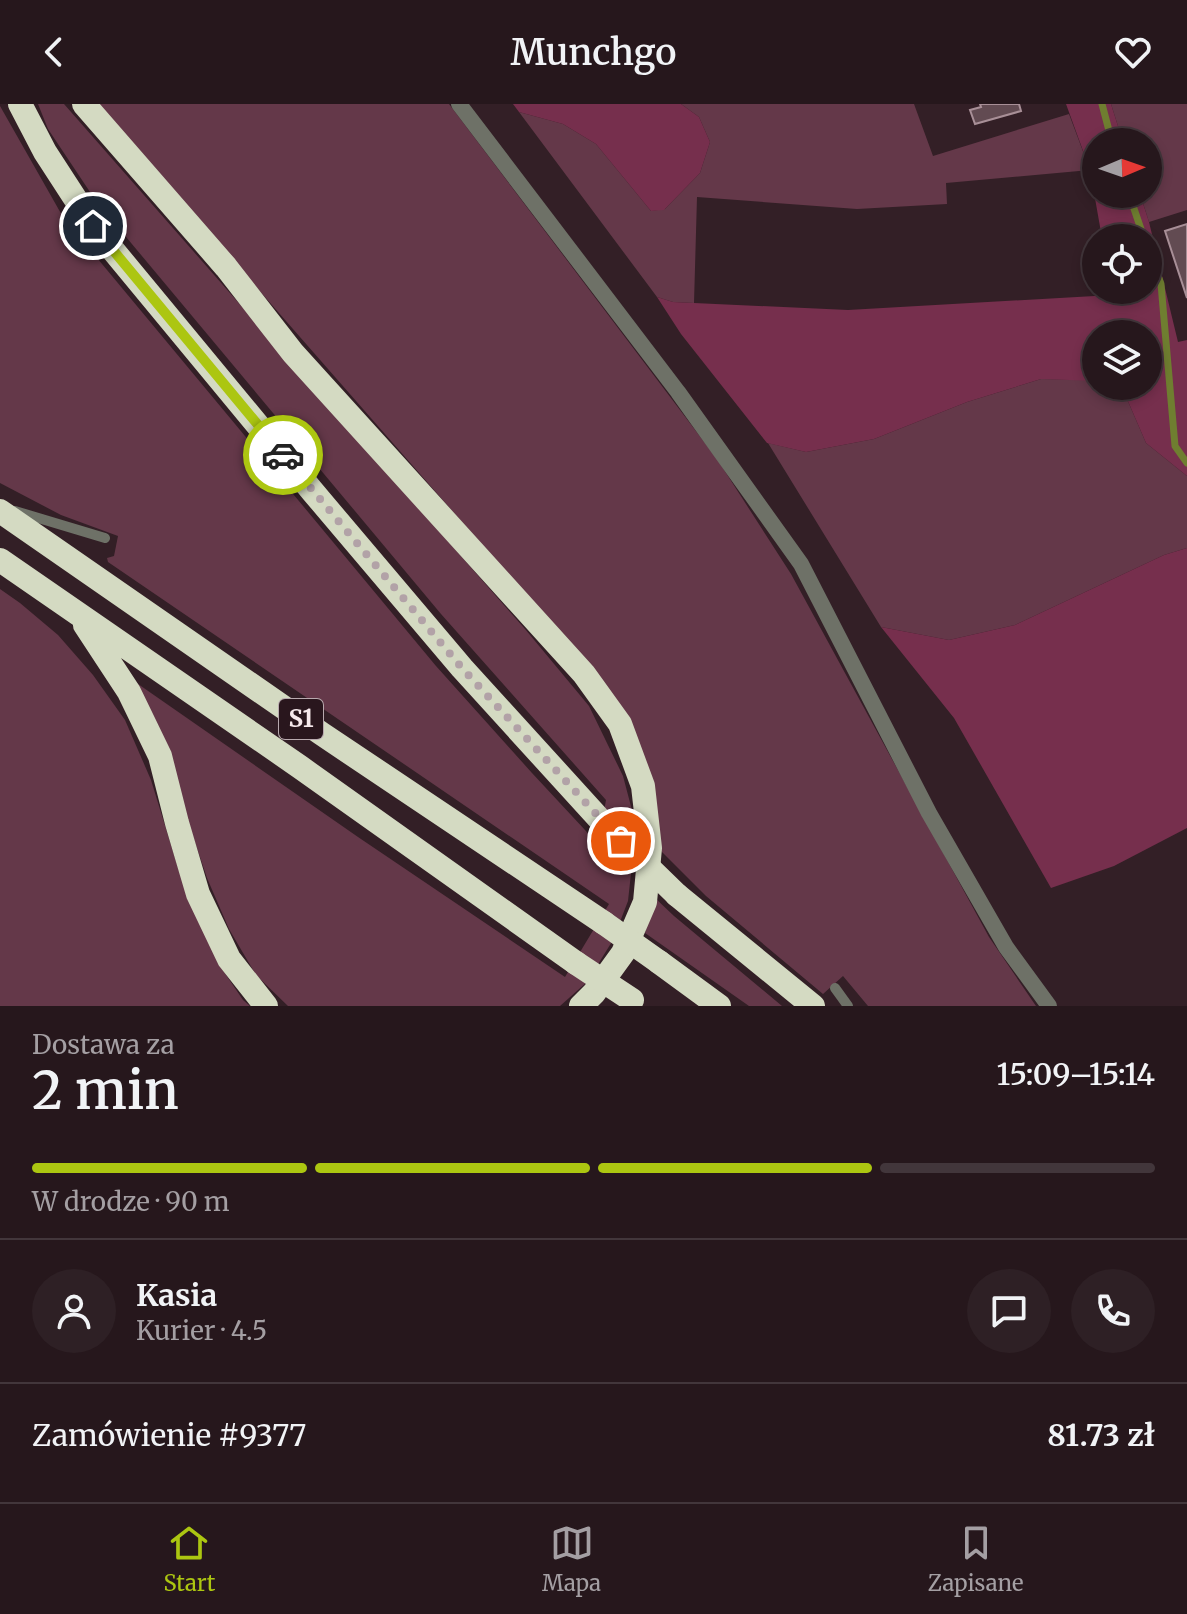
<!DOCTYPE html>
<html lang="pl">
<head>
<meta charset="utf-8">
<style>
	body { margin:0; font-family:Merriweather,serif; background:#2e2025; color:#f1f3f6; height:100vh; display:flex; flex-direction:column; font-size:30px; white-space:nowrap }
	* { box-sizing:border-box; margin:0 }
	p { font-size:26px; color:#a49fa3 }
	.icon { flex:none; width:44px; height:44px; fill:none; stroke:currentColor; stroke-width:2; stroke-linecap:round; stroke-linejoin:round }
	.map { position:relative; height:902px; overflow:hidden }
	.drawer { display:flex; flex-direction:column; background:#26171c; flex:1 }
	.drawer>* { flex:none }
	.needle { width:52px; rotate:88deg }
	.tools { position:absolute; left:1082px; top:24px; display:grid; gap:16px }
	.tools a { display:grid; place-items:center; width:80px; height:80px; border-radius:50%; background:#26171c; box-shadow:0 4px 12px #0003,0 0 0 2px #42363b; font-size:40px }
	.pin { position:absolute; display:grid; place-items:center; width:68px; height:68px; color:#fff; margin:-34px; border:4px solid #fff; border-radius:50%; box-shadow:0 2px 8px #0007 }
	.courier { position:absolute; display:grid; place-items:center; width:80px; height:80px; margin:-40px; border:6px solid #acc611; border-radius:50%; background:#fff; color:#222; box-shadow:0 2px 10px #0007 }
	.head em { font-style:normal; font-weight:600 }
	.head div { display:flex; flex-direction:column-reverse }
	.head { display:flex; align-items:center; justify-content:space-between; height:136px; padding:0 32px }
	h1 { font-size:52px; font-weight:600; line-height:60px }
	.bar { display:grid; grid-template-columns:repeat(4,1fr); gap:12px 8px; align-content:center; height:96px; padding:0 32px }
	.bar i { height:10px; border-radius:6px; background:#42363b }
	.bar .selected { background:#acc611 }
	.bar p { grid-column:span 4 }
	.line { display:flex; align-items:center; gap:20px; padding:0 32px; border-top:2px solid #42363b }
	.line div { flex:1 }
	.round { display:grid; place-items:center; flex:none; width:84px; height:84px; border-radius:42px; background:#2e2025 }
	header { display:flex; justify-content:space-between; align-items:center; height:104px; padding:0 32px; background:#26171c; font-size:36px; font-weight:600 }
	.dock { display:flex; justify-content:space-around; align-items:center; height:112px; border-top:2px solid #42363b; background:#26171c; font-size:22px; color:#a49fa3 }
	.dock a { display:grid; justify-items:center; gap:4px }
	.dock .selected { color:#acc611 }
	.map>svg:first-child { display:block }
</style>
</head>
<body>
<header><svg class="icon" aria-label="back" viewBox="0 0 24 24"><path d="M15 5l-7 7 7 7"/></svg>Munchgo<svg class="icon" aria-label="heart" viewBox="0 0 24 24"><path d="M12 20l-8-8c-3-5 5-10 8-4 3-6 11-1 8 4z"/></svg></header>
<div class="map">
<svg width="1187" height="902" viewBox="0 0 1187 902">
	<rect width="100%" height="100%" fill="#331f26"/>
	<path fill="#643849" d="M38,0H64L525,525L589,602L623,672L633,710L632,760L628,797L613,836L587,878L560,902H288L256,871L229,825L207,774L159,631L128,573L358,733L565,873L609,800L108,458L107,454L114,452L118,432L61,411L0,379V2L63,113L436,562L532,669L598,740L606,696L441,510L96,97L48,25Z
		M96,0H449L717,355L791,470L989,833L1036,902H868L843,872L823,890L706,792L659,745L596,571Z
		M681,0H914L933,52L1069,10L1090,66L946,79L947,100L857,105L697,93L694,199L673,198L657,193L519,8L563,20L596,40L651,107L665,105L700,69L710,38L699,13Z
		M1111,0H1187V106L1149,118L1140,90H1148V38H1123Z
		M1041,275L1094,276L1096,277V282H1104L1127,295L1146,339L1187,372V444L1164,451L1015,521L949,536L881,523L768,339L806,348L874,335L967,298Z
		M0,485L20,499L58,531L93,571L125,616L151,676L179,767L218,859L243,896L250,902H0Z
		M654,793L674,812L782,902H749L645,829Z"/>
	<path fill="#762f4d" d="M513,0H681L699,13L710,38L700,69L664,106L651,107L596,40L563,20L519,8Z
		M1066,0H1111L1123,38H1096V90H1140L1149,118L1178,238L1187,236V372L1146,339L1127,295L1104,282H1148V230H1096V277L1041,275L967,298L874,335L806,348L767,339L681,230L657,193L673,198L694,199L848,206L1112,191V186H1148V134H1102L1090,66Z
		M1187,444V724L1114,762L1051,784L954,614L881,523L949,536L1015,521L1164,451Z"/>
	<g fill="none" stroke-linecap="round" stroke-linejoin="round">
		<path stroke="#6f7e30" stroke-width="7" d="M1102,0L1112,38
			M1129,90L1144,134
			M1148,144L1161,180L1175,342L1187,359"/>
	</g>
	<path fill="#624b52" stroke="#a88f97" stroke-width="2" d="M980,0H1019L1021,7L975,20L970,6L981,3Z
		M1187,120V194L1165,127Z"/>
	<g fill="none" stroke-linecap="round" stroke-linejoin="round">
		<path stroke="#6e7167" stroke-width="10" d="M15,407L105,434
			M835,884L848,902"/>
		<path stroke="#6e7167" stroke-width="16" d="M459,0L678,288L801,460L929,709L1006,843L1049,902"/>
		<path stroke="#d4dac2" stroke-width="24" d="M20,0L45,48L93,122L313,388L462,564L603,719
			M84,0L226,163L293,249L584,570L620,620L643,682L650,744L645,798L623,849L594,889L581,902
			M0,407L322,630L604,819
			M0,456L300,663L576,859
			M85,521L129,588L160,652L177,719L198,790L229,855L266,902
			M677,791L813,902
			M659,858L719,902"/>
		<path stroke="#d4dac2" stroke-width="24" d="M603,719L677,791
			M604,819L659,858
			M576,859L632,896"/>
	</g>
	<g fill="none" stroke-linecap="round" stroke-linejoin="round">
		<path stroke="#b2a2a7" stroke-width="8" stroke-dasharray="0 14.4" d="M283,351L462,564L621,737"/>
		<path stroke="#acc611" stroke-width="10" d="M93,122L283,351"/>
	</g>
	<g text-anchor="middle" stroke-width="8" stroke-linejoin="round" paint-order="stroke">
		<rect fill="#29161d" stroke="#b8a9ae" stroke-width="2" x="279" y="595" width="44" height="40" rx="6"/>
		<g font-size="24" font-weight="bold" fill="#f6e8ec">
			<text x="301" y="623">S1</text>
		</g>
	</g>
</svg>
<div class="tools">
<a><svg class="needle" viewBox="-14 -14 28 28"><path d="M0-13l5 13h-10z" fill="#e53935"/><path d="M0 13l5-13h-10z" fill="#a49fa3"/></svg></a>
<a><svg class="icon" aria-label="locate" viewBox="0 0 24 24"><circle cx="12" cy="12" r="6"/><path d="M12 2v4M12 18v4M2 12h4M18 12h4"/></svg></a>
<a><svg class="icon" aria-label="layers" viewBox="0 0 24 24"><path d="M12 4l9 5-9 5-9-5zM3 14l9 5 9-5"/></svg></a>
</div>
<div class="pin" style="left:621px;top:737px;background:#ea580c"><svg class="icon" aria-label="bag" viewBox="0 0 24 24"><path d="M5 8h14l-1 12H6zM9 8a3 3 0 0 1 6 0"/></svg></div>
<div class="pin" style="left:93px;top:122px;background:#1f2937"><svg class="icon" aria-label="home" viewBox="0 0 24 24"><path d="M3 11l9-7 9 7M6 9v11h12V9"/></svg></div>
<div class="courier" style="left:283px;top:351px"><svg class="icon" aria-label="car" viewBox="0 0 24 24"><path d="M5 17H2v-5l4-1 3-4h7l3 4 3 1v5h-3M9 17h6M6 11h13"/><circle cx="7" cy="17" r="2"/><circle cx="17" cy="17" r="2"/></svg></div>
</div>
<section class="drawer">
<div class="head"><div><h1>2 min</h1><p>Dostawa za</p></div><em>15:09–15:14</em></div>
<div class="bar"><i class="selected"></i><i class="selected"></i><i class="selected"></i><i></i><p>W drodze · 90 m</p></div>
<div class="line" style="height:144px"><a class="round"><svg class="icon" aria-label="person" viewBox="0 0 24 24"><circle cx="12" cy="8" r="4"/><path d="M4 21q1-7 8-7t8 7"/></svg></a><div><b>Kasia</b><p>Kurier · 4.5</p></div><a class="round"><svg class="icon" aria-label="chat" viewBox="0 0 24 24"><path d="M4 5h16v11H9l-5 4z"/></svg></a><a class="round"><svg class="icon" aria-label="phone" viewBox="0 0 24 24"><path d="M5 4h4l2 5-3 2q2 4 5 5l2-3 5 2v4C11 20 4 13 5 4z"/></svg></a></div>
<div class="line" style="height:104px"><div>Zamówienie #9377</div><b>81.73 zł</b></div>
</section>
<nav class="dock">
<a class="selected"><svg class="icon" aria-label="home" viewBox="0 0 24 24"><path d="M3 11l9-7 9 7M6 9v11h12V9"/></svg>Start</a>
<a><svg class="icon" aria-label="map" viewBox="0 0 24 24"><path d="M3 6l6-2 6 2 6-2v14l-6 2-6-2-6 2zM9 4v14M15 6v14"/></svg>Mapa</a>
<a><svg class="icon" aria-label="saved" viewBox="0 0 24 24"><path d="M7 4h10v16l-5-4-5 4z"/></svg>Zapisane</a>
</nav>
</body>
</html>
